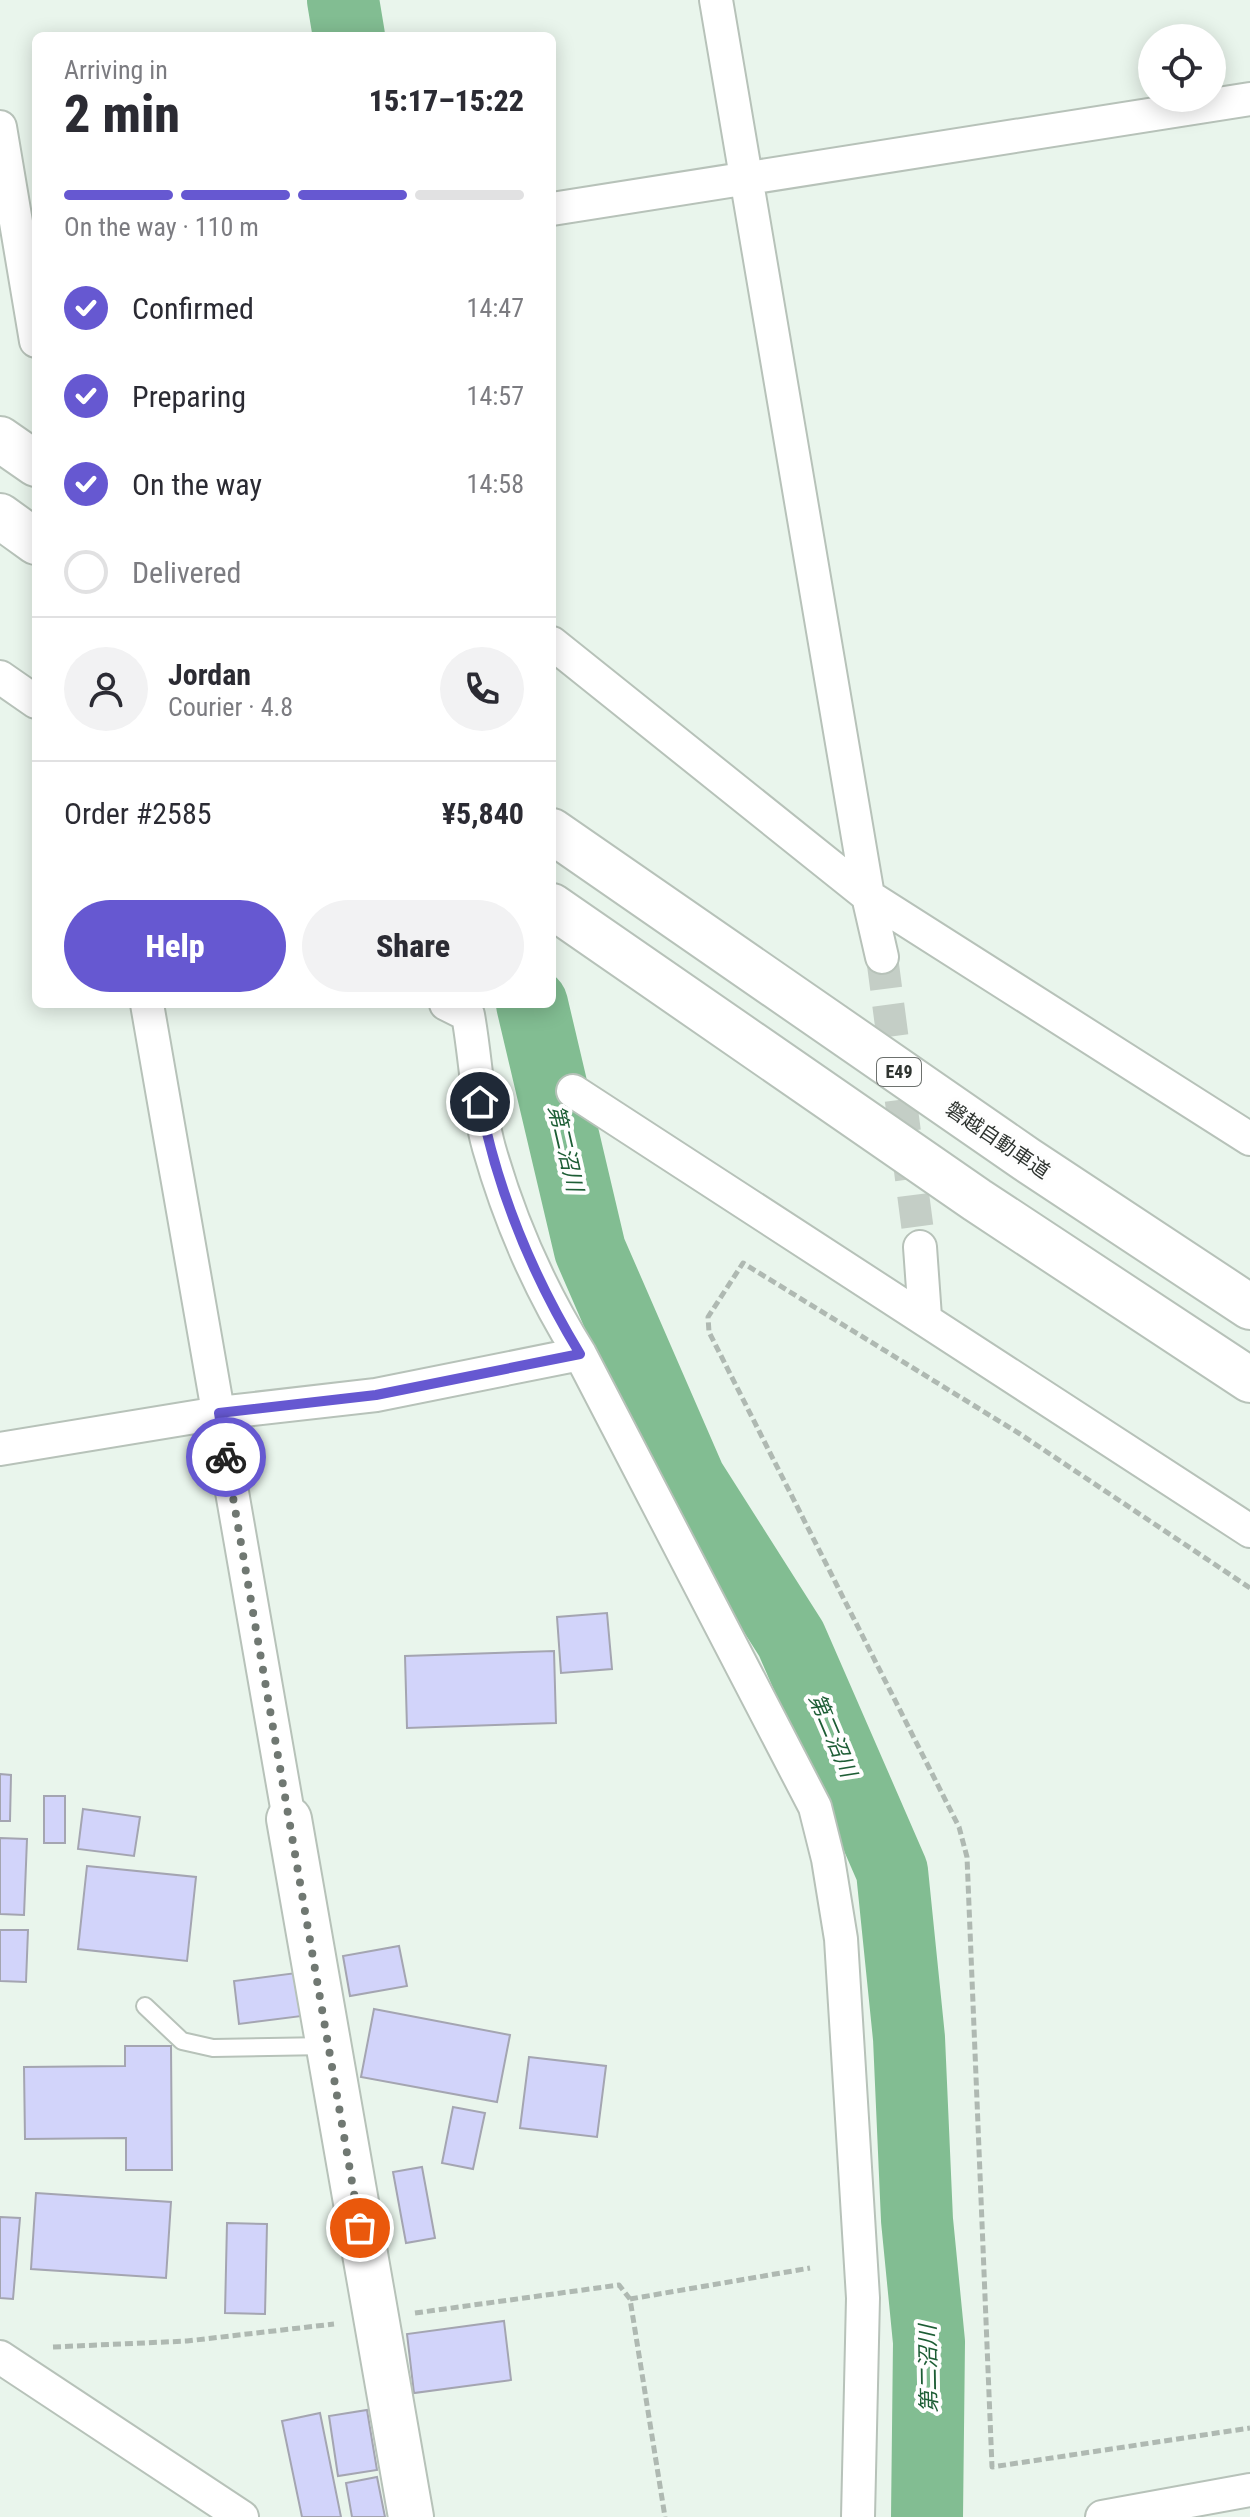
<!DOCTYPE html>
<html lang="en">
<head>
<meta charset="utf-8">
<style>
	body { margin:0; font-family:"Roboto Condensed","Noto Sans JP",sans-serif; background:#f2f2f3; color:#2b2b33; height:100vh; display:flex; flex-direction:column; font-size:30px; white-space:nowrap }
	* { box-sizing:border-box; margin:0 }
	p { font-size:26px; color:#7c7c81 }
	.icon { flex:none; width:44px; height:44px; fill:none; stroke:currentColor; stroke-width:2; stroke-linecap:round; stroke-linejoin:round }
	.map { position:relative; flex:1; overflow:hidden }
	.side { position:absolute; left:32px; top:32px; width:524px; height:976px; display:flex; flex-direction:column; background:#fff; border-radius:12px; box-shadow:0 4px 20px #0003 }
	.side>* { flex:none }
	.buttons { position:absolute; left:1138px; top:24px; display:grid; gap:16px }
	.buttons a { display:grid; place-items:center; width:88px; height:88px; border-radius:50%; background:#fff; box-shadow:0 4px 20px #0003; font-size:40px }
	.pin { position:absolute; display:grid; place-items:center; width:68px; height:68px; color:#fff; margin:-34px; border:4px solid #fff; border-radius:50%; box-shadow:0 2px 8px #0007 }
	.courier { position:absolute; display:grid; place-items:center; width:80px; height:80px; margin:-40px; border:6px solid #6658d1; border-radius:50%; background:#fff; color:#222; box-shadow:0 2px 10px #0007 }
	.summary em { font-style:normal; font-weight:800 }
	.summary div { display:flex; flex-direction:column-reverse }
	.summary { display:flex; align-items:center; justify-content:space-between; height:136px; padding:0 32px }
	h1 { font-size:52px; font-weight:800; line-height:60px }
	.bar { display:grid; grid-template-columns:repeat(4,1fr); gap:12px 8px; align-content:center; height:96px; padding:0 32px }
	.bar i { height:10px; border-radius:6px; background:#e1e1e2 }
	.bar .selected { background:#6658d1 }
	.bar p { grid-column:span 4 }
	.line { display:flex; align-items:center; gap:20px; padding:0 32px; border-top:2px solid #e1e1e2 }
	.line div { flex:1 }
	.round { display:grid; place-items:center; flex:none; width:84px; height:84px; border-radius:42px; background:#f2f2f3 }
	ol { padding:0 32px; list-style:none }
	li { display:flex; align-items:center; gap:24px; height:88px }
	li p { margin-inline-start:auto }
	li .icon { padding:8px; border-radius:50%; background:#6658d1; color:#fff; stroke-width:4 }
	li:last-child { color:#7c7c81 }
	li i { width:44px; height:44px; border:4px solid #e1e1e2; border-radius:50% }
	.action { display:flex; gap:16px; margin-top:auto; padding:16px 32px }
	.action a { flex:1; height:92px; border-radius:48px; background:#6658d1; color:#fff; font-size:32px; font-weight:800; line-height:92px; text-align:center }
	.action a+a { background:#f2f2f3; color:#2b2b33 }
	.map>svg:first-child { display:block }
</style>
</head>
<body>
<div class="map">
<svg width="1250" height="2517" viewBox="0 0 1250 2517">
	<rect width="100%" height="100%" fill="#e9f5ec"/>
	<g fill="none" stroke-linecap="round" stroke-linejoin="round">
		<path stroke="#82bd92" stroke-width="72" d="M343,0L349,36
			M532,1004L590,1250L690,1480L791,1639L892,1871L909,2038L917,2220L929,2342L927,2517"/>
	</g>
	<path fill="#d2d4fa" stroke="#a4a5b1" stroke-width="2" d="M607,1613L612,1669L561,1673L557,1617Z
		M554,1651L556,1723L407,1728L405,1656Z
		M0,1774L11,1775L10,1821H0Z
		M44,1796H65V1843H44Z
		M83,1809L140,1817L134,1856L78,1849Z
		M0,1838L27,1839L24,1915L0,1914Z
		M87,1866L196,1877L187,1961L78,1949Z
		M0,1930H28L26,1982L0,1981Z
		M399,1946L407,1986L350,1996L343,1956Z
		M296,1973L302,2016L239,2024L234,1981Z
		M374,2009L510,2035L497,2102L361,2077Z
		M125,2046H171L172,2170H126V2138L25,2139L24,2067L125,2066Z
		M529,2057L606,2066L597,2137L520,2128Z
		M453,2107L485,2113L473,2169L442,2163Z
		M422,2167L435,2238L406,2243L393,2172Z
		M36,2193L171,2202L166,2278L31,2269Z
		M0,2217L20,2218L13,2299L0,2298Z
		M227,2223L267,2224L265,2314L225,2313Z
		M504,2321L511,2380L414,2393L407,2334Z
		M367,2410L377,2470L338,2476L329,2416Z
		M320,2413L341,2517H302L282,2421Z
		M377,2477L385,2517H352L346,2483Z"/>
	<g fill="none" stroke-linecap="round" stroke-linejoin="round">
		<path stroke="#c4cec6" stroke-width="32" stroke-dasharray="32 16" stroke-linecap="butt" d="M882,957L920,1247"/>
		<defs>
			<path id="lane" d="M145,2006L182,2041L213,2048L327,2046"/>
			<path id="street" d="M716,0L868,896L882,957
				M0,127L36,341
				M552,209L1250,99
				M552,643L868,896L1250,1139
				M0,677L36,702
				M147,1004L289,1819
				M446,1004L468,1015C476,1059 477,1105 489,1148C510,1222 540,1290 580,1354L815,1807L828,1859L841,1939L863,2298L858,2517
				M573,1091L1250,1531
				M920,1247L925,1317
				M0,1449L219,1413L376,1395L580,1354
				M0,2357L242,2517
				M1102,2517L1250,2490"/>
			<path id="secondary" d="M289,1819L411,2517"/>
			<path id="highway" d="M0,439L36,464
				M0,516L36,542
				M552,831L1026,1159L1250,1307
				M552,906L977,1200L1250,1380"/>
		</defs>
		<use href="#lane" stroke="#b7c2b9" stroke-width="20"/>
		<use href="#street" stroke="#b7c2b9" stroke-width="36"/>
		<use href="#secondary" stroke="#b7c2b9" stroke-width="48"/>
		<use href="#highway" stroke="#b7c2b9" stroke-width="48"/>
		<path stroke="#afb9b2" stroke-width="5" stroke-dasharray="8 4" stroke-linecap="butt" d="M1250,1588L1020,1434L743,1263L708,1317L709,1332L959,1827L967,1857L992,2467L1250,2428
			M630,2299L810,2268
			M415,2313L619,2285L630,2299L665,2517
			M53,2347L187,2341L334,2324"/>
		<use href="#lane" stroke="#fff" stroke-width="16"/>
		<use href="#street" stroke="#fff" stroke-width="32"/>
		<use href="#secondary" stroke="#fff" stroke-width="44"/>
		<use href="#highway" stroke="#fff" stroke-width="44"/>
	</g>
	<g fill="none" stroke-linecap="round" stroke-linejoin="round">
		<path stroke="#707872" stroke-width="8" stroke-dasharray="0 14.4" d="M226,1457L360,2228"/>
		<path stroke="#6658d1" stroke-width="10" d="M226,1457L219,1413L376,1395L580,1354C532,1275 498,1193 480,1102"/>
	</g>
	<g text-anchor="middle" stroke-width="8" stroke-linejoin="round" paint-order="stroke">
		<rect fill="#fefefe" stroke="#6d716e" stroke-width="2" x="877" y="1058" width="44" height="28" rx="6"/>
		<g font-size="18" font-weight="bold" fill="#2f3430">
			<text x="899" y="1078">E49</text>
		</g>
		<g font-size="20" fill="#2f3430" stroke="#fefefe">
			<text transform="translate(998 1140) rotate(34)" y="7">磐越自動車道</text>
		</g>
		<g font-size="22" font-style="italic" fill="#1d5d35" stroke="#fefefe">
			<text transform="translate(566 1148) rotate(77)" y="8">第二沼川</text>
			<text transform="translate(833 1735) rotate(67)" y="8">第二沼川</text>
			<text transform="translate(928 2369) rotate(-91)" y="8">第二沼川</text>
		</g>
	</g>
</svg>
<div class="buttons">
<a><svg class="icon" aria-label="locate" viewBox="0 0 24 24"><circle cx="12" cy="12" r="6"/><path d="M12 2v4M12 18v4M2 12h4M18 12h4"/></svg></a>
</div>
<div class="pin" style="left:360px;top:2228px;background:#ea580c"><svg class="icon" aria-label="bag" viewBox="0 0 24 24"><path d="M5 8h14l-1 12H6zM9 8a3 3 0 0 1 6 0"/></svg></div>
<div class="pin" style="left:480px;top:1102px;background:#1f2937"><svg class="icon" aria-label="home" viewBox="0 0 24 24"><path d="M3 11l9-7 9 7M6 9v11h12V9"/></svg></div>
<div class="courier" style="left:226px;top:1457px"><svg class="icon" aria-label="bike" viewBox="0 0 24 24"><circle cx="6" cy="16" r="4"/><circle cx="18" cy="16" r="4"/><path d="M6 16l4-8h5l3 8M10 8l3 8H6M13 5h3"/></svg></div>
<section class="side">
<div class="summary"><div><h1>2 min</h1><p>Arriving in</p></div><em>15:17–15:22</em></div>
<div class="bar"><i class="selected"></i><i class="selected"></i><i class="selected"></i><i></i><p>On the way · 110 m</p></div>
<ol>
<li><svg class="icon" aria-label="check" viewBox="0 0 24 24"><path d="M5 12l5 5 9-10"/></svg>Confirmed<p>14:47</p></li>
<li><svg class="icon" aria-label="check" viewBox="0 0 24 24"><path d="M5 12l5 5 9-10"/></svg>Preparing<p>14:57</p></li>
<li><svg class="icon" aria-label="check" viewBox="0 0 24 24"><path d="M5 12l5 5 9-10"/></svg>On the way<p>14:58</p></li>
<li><i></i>Delivered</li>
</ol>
<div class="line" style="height:144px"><a class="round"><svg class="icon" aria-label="person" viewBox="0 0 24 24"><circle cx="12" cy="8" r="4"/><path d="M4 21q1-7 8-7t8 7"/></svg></a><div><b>Jordan</b><p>Courier · 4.8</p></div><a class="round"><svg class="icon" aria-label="phone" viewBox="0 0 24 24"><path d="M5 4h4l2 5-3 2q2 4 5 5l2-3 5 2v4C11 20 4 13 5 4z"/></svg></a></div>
<div class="line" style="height:104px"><div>Order #2585</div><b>¥5,840</b></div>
<div class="action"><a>Help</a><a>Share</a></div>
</section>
</div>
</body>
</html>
